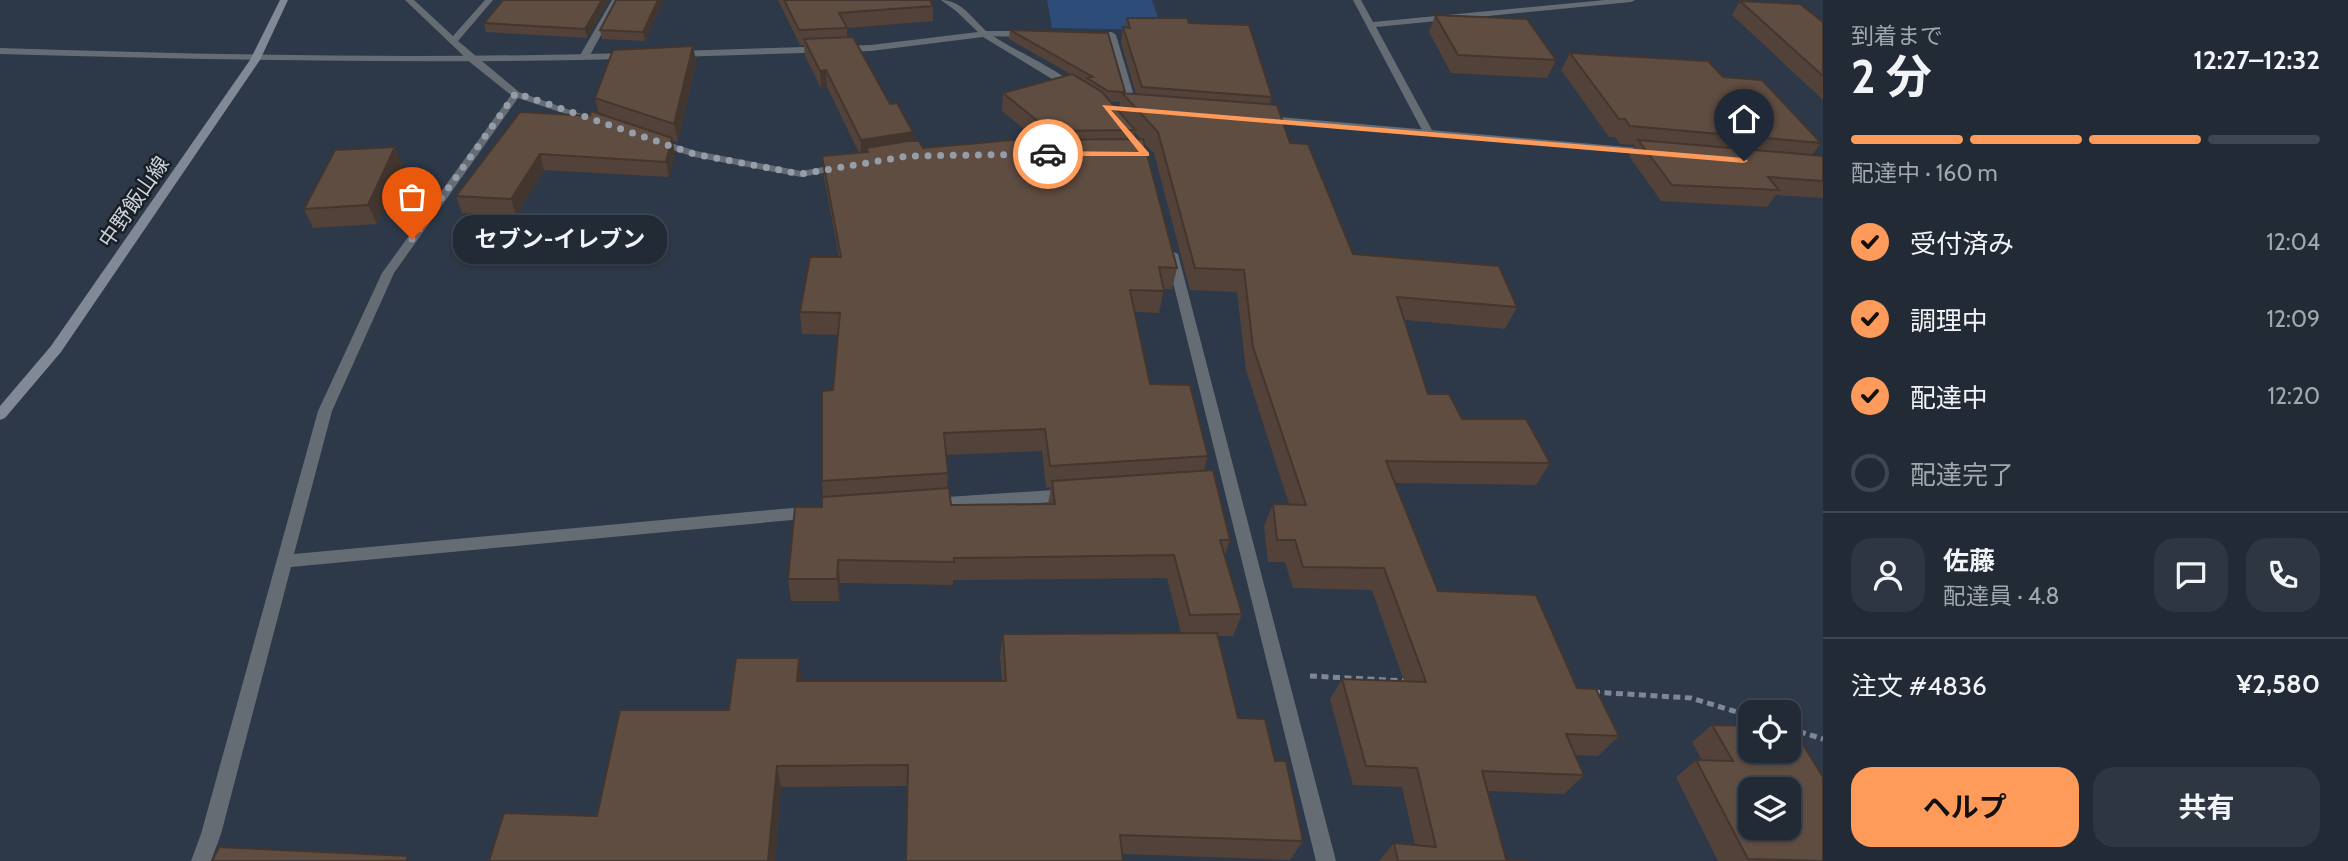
<!DOCTYPE html>
<html lang="ja">
<head>
<meta charset="utf-8">
<style>
	body { margin:0; font-family:Cabin,"Noto Sans JP",sans-serif; background:#2e3642; color:#f1f3f6; height:100vh; display:flex; flex-direction:column; font-size:26px; white-space:nowrap }
	* { box-sizing:border-box; margin:0 }
	p { font-size:23px; color:#a2a7ad }
	.icon { flex:none; width:38px; height:38px; fill:none; stroke:currentColor; stroke-width:2; stroke-linecap:round; stroke-linejoin:round }
	.map { position:relative; flex:1; overflow:hidden }
	.details { display:flex; flex-direction:column; background:#222a36; width:525px }
	.details>* { flex:none }
	.tools { position:absolute; left:1738px; top:700px; display:grid; gap:14px }
	.tools a { display:grid; place-items:center; width:63px; height:63px; border-radius:14px; background:#222a36; box-shadow:0 2px 5px #0004,0 0 0 2px #3f4651; font-size:35px }
	.pin { position:absolute; display:grid; place-items:center; width:60px; height:60px; color:#fff; margin:-72px -30px; border-radius:50% 50% 50% 0; rotate:-45deg; box-shadow:0 0 7px #0007 }
	.pin .icon { rotate:45deg }
	.courier { position:absolute; display:grid; place-items:center; width:70px; height:70px; margin:-35px; border:5px solid #ff9b5a; border-radius:50%; background:#fff; color:#222; box-shadow:0 2px 9px #0007 }
	.bubble { position:absolute; height:49px; border-radius:21px; background:#222a36; box-shadow:0 2px 5px #0004,0 0 0 2px #3f4651; font-size:23px; font-weight:700; line-height:49px; text-align:center }
	.summary em { font-style:normal; font-weight:700 }
	.summary div { display:flex; flex-direction:column-reverse }
	.summary { display:flex; align-items:center; justify-content:space-between; height:119px; padding:0 28px }
	h1 { font-size:46px; font-weight:700; line-height:52px }
	.bar { display:grid; grid-template-columns:repeat(4,1fr); gap:10px 7px; align-content:center; height:84px; padding:0 28px }
	.bar i { height:9px; border-radius:5px; background:#3f4651 }
	.bar .on { background:#ff9b5a }
	.bar p { grid-column:span 4 }
	.line { display:flex; align-items:center; gap:18px; padding:0 28px; border-top:2px solid #3f4651 }
	.line div { flex:1 }
	.round { display:grid; place-items:center; flex:none; width:74px; height:74px; border-radius:21px; background:#2e3642 }
	ol { padding:0 28px; list-style:none }
	li { display:flex; align-items:center; gap:21px; height:77px }
	li p { margin-inline-start:auto }
	li .icon { padding:7px; border-radius:50%; background:#ff9b5a; color:#111; stroke-width:4 }
	li:last-child { color:#a2a7ad }
	li i { width:38px; height:38px; border:4px solid #3f4651; border-radius:50% }
	.primary-button { display:flex; gap:14px; margin-top:auto; padding:14px 28px }
	.primary-button a { flex:1; height:80px; border-radius:21px; background:#ff9b5a; color:#111; font-size:28px; font-weight:700; line-height:80px; text-align:center }
	.primary-button a+a { background:#2e3642; color:#f1f3f6 }
	main { display:flex; flex:1; min-height:0 }
	.map>svg:first-child { display:block }
</style>
</head>
<body>
<main>
<div class="map">
<svg width="1823" height="861" viewBox="0 0 1823 861">
	<rect width="100%" height="100%" fill="#2d3848"/>
	<path fill="#2e4c78" d="M1047,0H1152L1162,30L1052,28Z"/>
	<g fill="none" stroke-linecap="round" stroke-linejoin="round">
		<path stroke="#7e8794" stroke-width="5" stroke-dasharray="7 4.5" stroke-linecap="butt" d="M1310,676L1407,681
			M1593,692L1691,698L1750,716
			M1788,728L1823,739"/>
		<path fill="#666c74" fill-rule="evenodd" d="M985,31H1027L1031,34L1027,37L982,36L981,34Z
			M1089,32H1112L1116,35L1138,109L1136,111L1128,109L1108,38L1086,37V33Z"/>
		<path fill="#666c74" fill-rule="evenodd" d="M405,0H414L453,36L485,0H493L458,41L519,92L601,121L593,123L518,98L394,273L332,411L294,554L814,506L819,508L822,512L819,516L814,518L291,567L221,834L211,861H191L201,834L318,411L382,273L511,95L471,63Z
			M612,0H620L589,57L581,59L579,57Z
			M1353,0H1361L1373,22L1605,0H1635L1631,2L1376,27L1433,132L1428,135L1423,132Z
			M658,139L696,151L801,171L840,164L845,167L840,170L801,177L694,157L654,144L653,142Z
			M1069,489L1074,491L1076,495L1074,499L1069,501L932,510L927,508L925,504L927,500L932,498Z"/>
		<path fill="#666c74" fill-rule="evenodd" d="M941,0C963,0 973,21 989,33C1017,53 1052,65 1078,88L1070,90L983,37L871,51L676,57L672,54L676,51L871,45L978,32L956,11Z
			M0,48C209,55 418,59 627,53L632,56L627,59C418,64 209,60 0,54Z
			M1266,116L1651,149L1656,152L1651,155L1263,121V117Z
			M1172,251L1178,254L1336,861H1316L1166,254Z"/>
		<path fill="#808995" fill-rule="evenodd" d="M280,0H288L260,60L61,352L5,418L0,420V406L51,346L250,60Z"/>
	</g>
	<path fill="#534239" fill-rule="evenodd" d="M503,0H609L587,38L486,32L484,23Z
		M616,0H663L645,41L602,39L600,30Z
		M778,0H930L933,6V21L847,28V37L890,104L913,132V141L923,148L1037,140L1002,111L1003,93L1086,83L1009,39L1010,30L1125,93L1136,94L1121,43L1123,27L1126,28L1127,18L1189,23L1272,97L1270,104L1290,143L1353,254L1517,307L1505,329L1405,320L1428,394L1462,419L1550,463L1536,485L1395,483L1438,591L1577,688L1619,736L1598,756L1575,755L1584,775L1564,794L1488,791L1506,859L1528,861H1379L1394,843L1415,845L1402,787L1353,785L1330,699L1342,679L1404,681L1372,590L1293,588L1285,562H1268L1264,526L1273,504H1289L1246,370L1237,292L1190,290L1154,153L1144,143L1177,268L1172,289H1164L1159,313L1135,312L1150,384L1208,456L1204,470L1230,540L1225,555L1242,614L1233,636H1218L1238,718L1275,761L1303,841L1290,860L1122,854L908,786L781,787L775,861H489L597,816L729,710L802,681H1002L1000,656L1003,634L1181,633L1167,578L953,580V585L840,583L839,601H791L788,579L822,507L823,497L822,481L833,390L838,335L802,334L800,312L839,257L824,177L822,156L859,153L827,87L821,88L805,56L804,45H800ZM1109,101L1120,102L1119,111ZM1135,132L1141,139H1134ZM1042,451L1046,488L1051,487L1048,504L951,505L947,488L948,473L946,455Z
		M1740,1L1823,22V100L1732,15Z
		M1435,15L1556,60L1547,78L1451,73L1429,32Z
		M693,46L696,63L678,142L672,140L675,154L669,177L544,170L516,215L462,213L456,196L590,116L599,114L595,98Z
		M1570,53L1723,77L1821,143L1812,155L1823,156V198L1776,195L1767,207L1661,201L1629,156L1635,145L1620,144L1615,137H1609L1561,70Z
		M403,165L377,224L313,228L304,209Z
		M1712,725L1823,861H1718L1676,777L1696,760H1702L1692,742Z"/>
	<path fill="#43362e" d="M602,0H609L587,38L585,29Z
		M658,0H663L645,41L643,32Z
		M693,46L696,63L678,142L674,124Z
		M826,70L827,87L821,88L820,71Z
		M913,132V150L868,152L866,148V158H861V140Z
		M672,138L675,154L669,177L666,162Z
		M395,147L403,165L377,224L368,205Z
		M540,154L544,170L516,215L511,199Z
		M838,560L840,583L839,601L837,579Z
		M799,658L802,680L797,681Z
		M777,766L781,787L775,861H768Z"/>
	<path fill="#604d42" stroke="#43362e" stroke-width="2" fill-rule="evenodd" d="M503,0H602L585,29L484,23Z
		M616,0H658L643,32L600,30Z
		M784,0H930L933,6L839,13L847,28L799,30Z
		M1740,1L1800,4L1823,22V76Z
		M1435,15L1527,19L1556,60L1458,55Z
		M1127,18H1187L1189,23L1249,25L1272,97L1142,87L1123,27L1130,28Z
		M1010,30L1108,33L1125,92L1108,91L1087,78L1093,77Z
		M853,37L890,104L897,103L913,132L861,140L826,70L820,71L804,39Z
		M693,46L674,124L595,98L613,50Z
		M1570,53L1708,61L1723,77L1762,80L1821,143L1630,126L1625,119H1619Z
		M1072,74L1102,92L1135,130L1050,131L1003,93Z
		M1122,93L1277,105L1290,143L1308,144L1353,254L1499,266L1517,307L1397,297L1428,394H1449L1462,419H1526L1550,463L1386,461L1438,591L1536,595L1577,688L1596,689L1619,736L1566,734L1584,775L1482,771L1506,859L1528,861H1398L1394,843L1436,847L1417,768L1366,766L1342,679L1426,682L1384,568L1303,567L1295,540H1277L1273,504L1306,505L1253,347L1244,270L1195,268L1158,132Z
		M591,111L672,138L666,162L540,154L511,199L456,196L520,112L590,116Z
		M1143,139L1177,268L1159,267L1164,291L1130,290L1150,384L1190,385L1208,456L1050,466L1045,429L944,433L948,473L822,481V391L833,390L840,313L800,312L810,257H841L822,156L868,152L866,148L908,141H919L923,148L1013,140Z
		M1638,140L1823,156V181L1768,177L1779,190L1672,185Z
		M395,147L368,205L304,209L335,150Z
		M1213,470L1230,540H1220L1242,614L1190,615L1174,555L954,558V562L838,560L837,579H788L795,507H822V497L949,488L951,505L1055,504L1052,481Z
		M1217,633L1238,718L1265,719L1275,761H1286L1303,841L1120,835L1123,861H906L908,765L777,766L768,861H489L504,813L597,816L620,710H729L736,658H799L797,681H1006L1003,634Z
		M1712,725L1750,726V751H1788V726L1792,727L1823,777V861L1748,859L1696,760L1733,761ZM1750,789H1788V828H1750Z
		M219,847L408,856L406,861H212Z"/>
	<path fill="#ff9b5a" d="M1102,105L1744,158L1748,161L1744,163L1111,110L1149,153V156H1045L1048,151L1139,152Z"/>
	<g fill="none" stroke-linecap="round" stroke-linejoin="round">
		<path stroke="#959da9" stroke-width="7" stroke-dasharray="0 12.6" d="M412,239L516,93L694,154L801,174L908,156L1048,154"/>
	</g>
	<g text-anchor="middle" stroke-width="5" stroke-linejoin="round" paint-order="stroke">
		<g font-size="21" fill="#cdd3dd" stroke="#1a1f26">
			<text transform="translate(134 202) rotate(-55)" y="7">中野飯山線</text>
		</g>
	</g>
</svg>
<div class="tools">
<a><svg class="icon" aria-label="locate" viewBox="0 0 24 24"><circle cx="12" cy="12" r="6"/><path d="M12 2v4M12 18v4M2 12h4M18 12h4"/></svg></a>
<a><svg class="icon" aria-label="layers" viewBox="0 0 24 24"><path d="M12 4l9 5-9 5-9-5zM3 14l9 5 9-5"/></svg></a>
</div>
<div class="pin" style="left:412px;top:239px;background:#ea580c"><svg class="icon" aria-label="bag" viewBox="0 0 24 24"><path d="M5 8h14l-1 12H6zM9 8a3 3 0 0 1 6 0"/></svg></div>
<div class="pin" style="left:1744px;top:161px;background:#1f2937"><svg class="icon" aria-label="home" viewBox="0 0 24 24"><path d="M3 11l9-7 9 7M6 9v11h12V9"/></svg></div>
<div class="courier" style="left:1048px;top:154px"><svg class="icon" aria-label="car" viewBox="0 0 24 24"><path d="M5 17H2v-5l4-1 3-4h7l3 4 3 1v5h-3M9 17h6M6 11h13"/><circle cx="7" cy="17" r="2"/><circle cx="17" cy="17" r="2"/></svg></div>
<div class="bubble" style="left:453px;top:215px;width:214px">セブン-イレブン</div>
</div>
<section class="details">
<div class="summary"><div><h1>2 分</h1><p>到着まで</p></div><em>12:27–12:32</em></div>
<div class="bar"><i class="on"></i><i class="on"></i><i class="on"></i><i></i><p>配達中 · 160 m</p></div>
<ol>
<li><svg class="icon" aria-label="check" viewBox="0 0 24 24"><path d="M5 12l5 5 9-10"/></svg>受付済み<p>12:04</p></li>
<li><svg class="icon" aria-label="check" viewBox="0 0 24 24"><path d="M5 12l5 5 9-10"/></svg>調理中<p>12:09</p></li>
<li><svg class="icon" aria-label="check" viewBox="0 0 24 24"><path d="M5 12l5 5 9-10"/></svg>配達中<p>12:20</p></li>
<li><i></i>配達完了</li>
</ol>
<div class="line" style="height:126px"><a class="round"><svg class="icon" aria-label="person" viewBox="0 0 24 24"><circle cx="12" cy="8" r="4"/><path d="M4 21q1-7 8-7t8 7"/></svg></a><div><b>佐藤</b><p>配達員 · 4.8</p></div><a class="round"><svg class="icon" aria-label="chat" viewBox="0 0 24 24"><path d="M4 5h16v11H9l-5 4z"/></svg></a><a class="round"><svg class="icon" aria-label="phone" viewBox="0 0 24 24"><path d="M5 4h4l2 5-3 2q2 4 5 5l2-3 5 2v4C11 20 4 13 5 4z"/></svg></a></div>
<div class="line" style="height:91px"><div>注文 #4836</div><b>¥2,580</b></div>
<div class="primary-button"><a>ヘルプ</a><a>共有</a></div>
</section>
</main>
</body>
</html>
